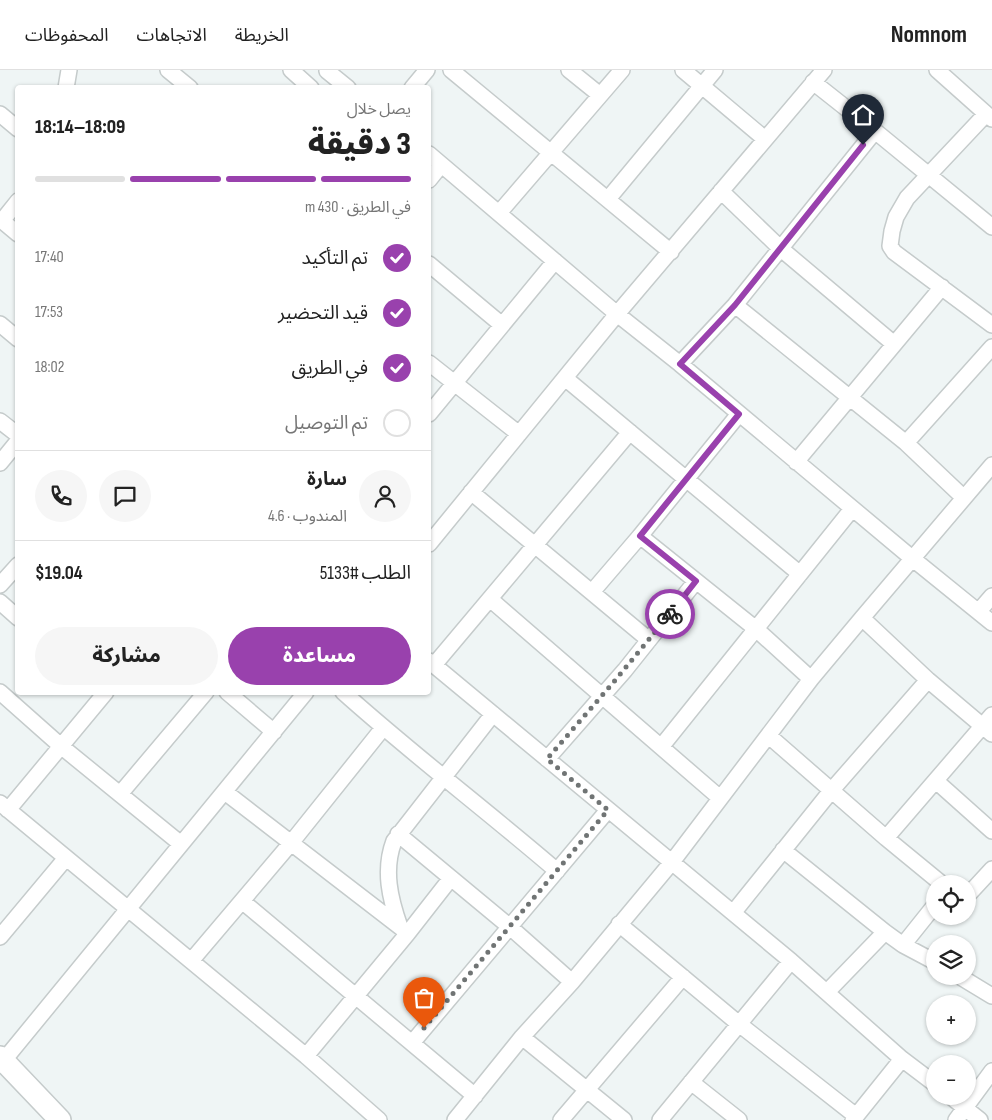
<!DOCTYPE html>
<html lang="ar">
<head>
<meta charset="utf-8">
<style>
	body { margin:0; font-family:"Sofia Sans Condensed","Noto Sans Arabic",sans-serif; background:#f6f6f6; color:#222; direction:rtl; height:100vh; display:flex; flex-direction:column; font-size:19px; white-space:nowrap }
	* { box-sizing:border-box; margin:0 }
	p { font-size:16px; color:#767676 }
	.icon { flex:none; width:28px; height:28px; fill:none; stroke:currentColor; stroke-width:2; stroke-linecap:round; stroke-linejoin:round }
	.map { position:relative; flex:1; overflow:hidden; direction:ltr }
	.drawer { position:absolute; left:15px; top:15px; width:416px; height:610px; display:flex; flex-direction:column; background:#fff; border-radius:5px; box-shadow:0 1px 4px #0004; direction:rtl }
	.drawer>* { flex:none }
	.tools { position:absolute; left:926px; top:805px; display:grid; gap:10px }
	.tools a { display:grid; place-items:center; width:50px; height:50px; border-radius:50%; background:#fff; box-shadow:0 1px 4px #0004; font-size:25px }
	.pin { position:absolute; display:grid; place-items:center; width:42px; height:42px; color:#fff; margin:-51px -21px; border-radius:50% 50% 50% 0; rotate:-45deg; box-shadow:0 0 5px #0007 }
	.pin .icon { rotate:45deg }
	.courier { position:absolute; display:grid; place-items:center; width:50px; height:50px; margin:-25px; border:4px solid #9941ad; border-radius:50%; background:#fff; color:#222; box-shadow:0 1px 6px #0007 }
	.head em { font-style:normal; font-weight:800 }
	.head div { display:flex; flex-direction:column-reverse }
	.head { display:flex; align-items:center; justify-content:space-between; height:85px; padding:0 20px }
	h1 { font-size:32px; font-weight:800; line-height:38px }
	.bar { display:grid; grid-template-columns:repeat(4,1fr); gap:8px 5px; align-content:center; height:60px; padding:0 20px }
	.bar i { height:6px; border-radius:4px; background:#e0e0e0 }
	.bar .selected { background:#9941ad }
	.bar p { grid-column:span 4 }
	.line { display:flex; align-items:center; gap:12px; padding:0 20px; border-top:1px solid #e0e0e0 }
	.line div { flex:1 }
	.round { display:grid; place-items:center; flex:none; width:52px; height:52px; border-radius:26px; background:#f6f6f6 }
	ol { padding:0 20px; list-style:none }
	li { display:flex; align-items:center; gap:15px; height:55px }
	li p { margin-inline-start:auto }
	li .icon { padding:5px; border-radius:50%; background:#9941ad; color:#fff; stroke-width:4 }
	li:last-child { color:#767676 }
	li i { width:28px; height:28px; border:2px solid #e0e0e0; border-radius:50% }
	.button { display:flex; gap:10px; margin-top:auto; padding:10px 20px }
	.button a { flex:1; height:58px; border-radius:30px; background:#9941ad; color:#fff; font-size:20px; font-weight:800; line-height:58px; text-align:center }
	.button a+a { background:#f6f6f6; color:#222 }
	header { display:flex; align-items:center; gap:30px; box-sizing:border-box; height:70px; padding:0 25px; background:#fff; border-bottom:1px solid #e0e0e0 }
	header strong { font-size:24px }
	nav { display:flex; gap:28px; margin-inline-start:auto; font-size:18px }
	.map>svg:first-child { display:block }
</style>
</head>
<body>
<header>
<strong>Nomnom</strong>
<nav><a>الخريطة</a><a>الاتجاهات</a><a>المحفوظات</a></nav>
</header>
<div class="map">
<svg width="992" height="1050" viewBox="0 0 992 1050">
	<rect width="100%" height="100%" fill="#eff5f5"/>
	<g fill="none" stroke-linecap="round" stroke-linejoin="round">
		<defs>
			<path id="minor" d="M168,0L190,18
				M291,0L311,18
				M451,0L671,182
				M569,0L600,25
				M683,0L765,69
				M937,0L992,49
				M327,1L348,18
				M813,12L875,61L992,157
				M66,18L69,0
				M412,18L427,0
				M0,44L18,59
				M986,44L907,128L896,147L892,161L890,176L894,182L992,255
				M429,84L617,244L680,294L913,489L992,553
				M429,110L441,95
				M721,121L780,178L894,274
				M608,129L715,0
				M499,143L622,0
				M0,149L18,164
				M2,151L18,131
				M429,194L502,255
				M735,235L906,373L964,428
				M0,254L18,269
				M429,293L519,364
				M680,294L735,235L875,61
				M565,308L800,504
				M429,344L555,191
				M0,351L18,365
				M906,373L992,277
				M796,392L942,217
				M0,393L18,371
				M471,422L649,570
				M640,466L756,559L811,609
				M429,474L617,244L824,0
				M0,515L18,495
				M592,522L640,466L739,344
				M490,529L720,728
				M0,532L18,548
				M979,541L992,526
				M862,548L928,610L992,664
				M429,591L791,891L902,989L935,1014
				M434,595L630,362
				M0,622L62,677L181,774
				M227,622L274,662
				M343,622C412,684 486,740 557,801
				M769,666L886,768L942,814
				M661,677L852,439
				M547,689L625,600L696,511
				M936,711L992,761
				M225,722L408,863
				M120,724L206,622
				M0,733L306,986L379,1050
				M8,740L106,622
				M398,764L510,857L572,912
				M886,768L992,645
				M783,780L885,862L903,875L935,892
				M968,825L992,799
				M242,831L475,1026
				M733,843L831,721L928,610
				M619,854L739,954L856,1046
				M400,857C390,829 383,800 394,771L493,644
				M0,867L66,788
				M903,875L935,835
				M191,891L291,773L383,658
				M959,906L992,926
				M827,922L885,862
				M522,967L624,1050
				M412,973L608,740
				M306,986L408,863L451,808
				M0,995L306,622
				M691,1012L739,1050
				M950,1026L980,1050
				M455,1050L522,967L572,912L672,792L811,609L862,548L992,395
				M561,1050L683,907
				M660,1050L791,891
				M853,1050L902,989
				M956,1050L992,1001"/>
			<path id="highway" d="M0,987L60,1050"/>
		</defs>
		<use href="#minor" stroke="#c5cbcb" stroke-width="18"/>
		<use href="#highway" stroke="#c5cbcb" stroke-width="24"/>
		<use href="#minor" stroke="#fff" stroke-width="15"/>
		<use href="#highway" stroke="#fff" stroke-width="21"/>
	</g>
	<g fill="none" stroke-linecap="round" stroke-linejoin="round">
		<path stroke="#707474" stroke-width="5" stroke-dasharray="0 9" d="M424,958L608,740L547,689L612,614L670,544"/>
		<path stroke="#9941ad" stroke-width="6" d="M670,544L696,511L640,466L739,344L680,294L735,235L863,75"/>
	</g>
</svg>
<div class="tools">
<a><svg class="icon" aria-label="locate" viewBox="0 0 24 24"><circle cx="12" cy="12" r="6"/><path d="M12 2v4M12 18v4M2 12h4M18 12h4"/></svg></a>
<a><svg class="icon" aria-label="layers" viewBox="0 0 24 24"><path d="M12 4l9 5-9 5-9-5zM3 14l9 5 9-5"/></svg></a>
<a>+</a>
<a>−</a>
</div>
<div class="pin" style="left:424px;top:958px;background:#ea580c"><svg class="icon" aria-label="bag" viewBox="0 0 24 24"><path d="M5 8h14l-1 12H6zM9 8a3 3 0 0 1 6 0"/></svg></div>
<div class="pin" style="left:863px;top:75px;background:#1f2937"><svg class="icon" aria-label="home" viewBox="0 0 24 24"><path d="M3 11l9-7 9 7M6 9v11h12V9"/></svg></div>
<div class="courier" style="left:670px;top:544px"><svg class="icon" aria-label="bike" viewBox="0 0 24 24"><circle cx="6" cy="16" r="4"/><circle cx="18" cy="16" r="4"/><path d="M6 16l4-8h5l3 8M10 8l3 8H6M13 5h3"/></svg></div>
<section class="drawer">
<div class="head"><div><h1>3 دقيقة</h1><p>يصل خلال</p></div><em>18:09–18:14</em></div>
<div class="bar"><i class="selected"></i><i class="selected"></i><i class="selected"></i><i></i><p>في الطريق · 430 m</p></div>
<ol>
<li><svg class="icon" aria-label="check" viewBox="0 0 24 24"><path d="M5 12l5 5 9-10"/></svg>تم التأكيد<p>17:40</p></li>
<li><svg class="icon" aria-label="check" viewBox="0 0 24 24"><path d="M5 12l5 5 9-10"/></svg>قيد التحضير<p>17:53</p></li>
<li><svg class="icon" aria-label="check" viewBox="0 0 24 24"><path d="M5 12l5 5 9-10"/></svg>في الطريق<p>18:02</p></li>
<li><i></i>تم التوصيل</li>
</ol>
<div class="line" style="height:90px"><a class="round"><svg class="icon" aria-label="person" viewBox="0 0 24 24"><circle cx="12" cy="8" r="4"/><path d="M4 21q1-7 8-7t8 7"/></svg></a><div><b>سارة</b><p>المندوب · 4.6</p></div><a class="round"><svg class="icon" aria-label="chat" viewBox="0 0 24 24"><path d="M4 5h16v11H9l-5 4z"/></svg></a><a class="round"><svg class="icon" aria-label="phone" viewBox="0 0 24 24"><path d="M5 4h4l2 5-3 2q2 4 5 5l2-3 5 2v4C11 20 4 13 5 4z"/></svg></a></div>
<div class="line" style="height:65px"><div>الطلب #5133</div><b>$19.04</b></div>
<div class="button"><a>مساعدة</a><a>مشاركة</a></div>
</section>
</div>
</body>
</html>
